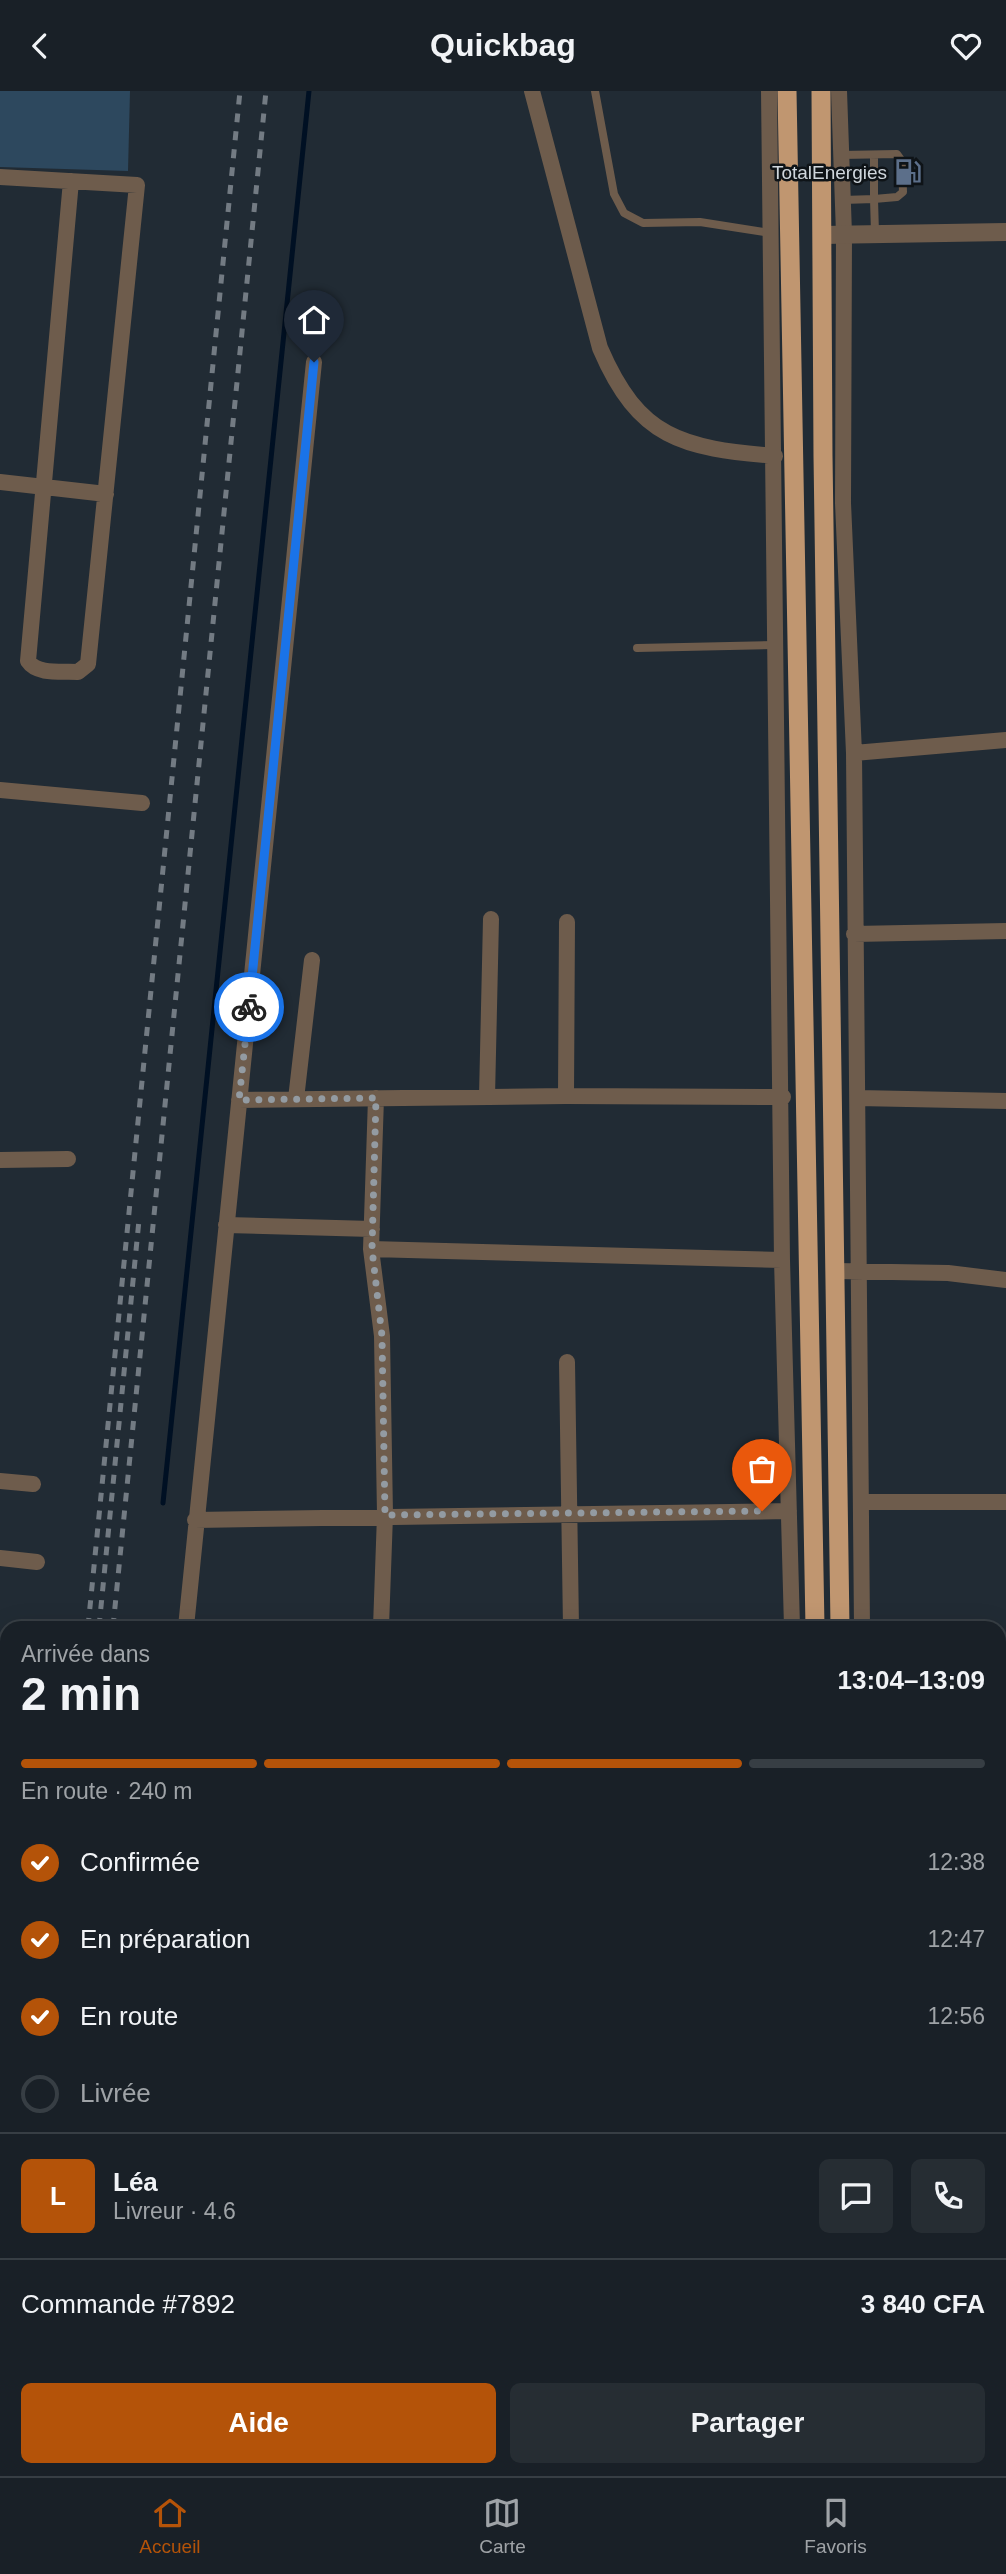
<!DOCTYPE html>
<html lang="fr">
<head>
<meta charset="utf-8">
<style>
	body { margin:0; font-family:Arial,sans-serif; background:#262d33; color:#f1f3f6; height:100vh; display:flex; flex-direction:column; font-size:26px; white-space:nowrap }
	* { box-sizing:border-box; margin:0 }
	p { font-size:23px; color:#9fa3a7 }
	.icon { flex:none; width:38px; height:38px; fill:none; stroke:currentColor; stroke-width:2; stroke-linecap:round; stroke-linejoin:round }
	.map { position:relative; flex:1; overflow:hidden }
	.sheet { position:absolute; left:0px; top:1530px; width:1006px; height:856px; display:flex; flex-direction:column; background:#192027; border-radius:21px 21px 0 0; box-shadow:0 7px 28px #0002,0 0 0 2px #373e44 }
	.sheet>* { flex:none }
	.pin { position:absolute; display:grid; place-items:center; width:60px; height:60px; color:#fff; margin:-72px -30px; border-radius:50% 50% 50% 0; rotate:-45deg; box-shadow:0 0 7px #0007 }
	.pin .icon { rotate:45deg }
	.courier { position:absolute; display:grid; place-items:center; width:70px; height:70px; margin:-35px; border:5px solid #1a73e8; border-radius:50%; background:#fff; color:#222; box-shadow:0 2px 9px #0007 }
	.overview em { font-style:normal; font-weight:600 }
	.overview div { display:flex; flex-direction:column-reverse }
	.overview { display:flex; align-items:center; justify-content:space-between; height:119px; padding:0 21px }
	h1 { font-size:46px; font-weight:600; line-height:52px }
	.bar { display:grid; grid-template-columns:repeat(4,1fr); gap:10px 7px; align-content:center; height:84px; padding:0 21px }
	.bar i { height:9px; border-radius:5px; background:#373e44 }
	.bar .selected { background:#b45309 }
	.bar p { grid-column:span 4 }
	.line { display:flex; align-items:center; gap:18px; padding:0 21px; border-top:2px solid #373e44 }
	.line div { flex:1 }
	.round { display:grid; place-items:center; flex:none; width:74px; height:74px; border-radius:10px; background:#262d33 }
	ol { padding:0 21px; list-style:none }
	li { display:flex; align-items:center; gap:21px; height:77px }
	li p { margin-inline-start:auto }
	li .icon { padding:7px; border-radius:50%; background:#b45309; color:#fff; stroke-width:4 }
	li:last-child { color:#9fa3a7 }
	li i { width:38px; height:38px; border:4px solid #373e44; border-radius:50% }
	.primary-button { display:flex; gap:14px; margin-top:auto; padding:14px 21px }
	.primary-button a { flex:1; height:80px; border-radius:10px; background:#b45309; color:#fff; font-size:28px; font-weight:600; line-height:80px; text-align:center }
	.primary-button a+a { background:#262d33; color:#f1f3f6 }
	header { display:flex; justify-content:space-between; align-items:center; height:91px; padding:0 21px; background:#192027; font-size:32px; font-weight:600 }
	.dock { display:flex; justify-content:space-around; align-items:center; height:98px; border-top:2px solid #373e44; background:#192027; font-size:19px; color:#9fa3a7 }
	.dock a { display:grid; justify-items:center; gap:4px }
	.dock .selected { color:#b45309 }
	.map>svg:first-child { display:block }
</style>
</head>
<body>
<header><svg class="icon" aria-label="back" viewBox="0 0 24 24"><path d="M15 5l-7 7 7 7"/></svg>Quickbag<svg class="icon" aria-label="heart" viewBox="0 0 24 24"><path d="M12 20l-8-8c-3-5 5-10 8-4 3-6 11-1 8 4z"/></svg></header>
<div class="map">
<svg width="1006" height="2385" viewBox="0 0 1006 2385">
	<rect width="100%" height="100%" fill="#212b34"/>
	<path fill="#2d485e" d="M0,0H130L128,80L0,76Z"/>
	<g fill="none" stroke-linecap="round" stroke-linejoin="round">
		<path stroke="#001023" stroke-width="5" d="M163,1412L309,0
			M999,2180L1006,2181"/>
		<path stroke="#6e5c4c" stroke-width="8" d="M595,0L614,103L624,122L643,132L700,131L770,142
			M841,64L897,63L902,70L903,101L897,106L874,108V64
			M843,109L874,108L875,142
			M637,557L775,554"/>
		<path stroke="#6e5c4c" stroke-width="16" d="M532,0L600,257C639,348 682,357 775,365
			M769,0L782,1169L792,1536
			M839,0L844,143L843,412L854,662L862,1536
			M0,86L137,94L88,573L78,581C62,580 37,584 28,570L71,90
			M0,391L106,403
			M854,662L1006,649
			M0,699L142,712
			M854,843L1006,840
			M566,1005L567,831
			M487,1006L491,828
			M376,1007L371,1158L382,1245L385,1424L381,1536
			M858,1007L1006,1010
			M296,1008L312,869
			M239,1009L566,1005L783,1006
			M0,1069L68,1068
			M226,1134L372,1138
			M371,1158L782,1169
			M836,1180L948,1182L1006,1189
			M567,1271L571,1536
			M0,1390L33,1393
			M862,1411H1006
			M195,1429L789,1420
			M0,1467L37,1471
			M186,1536L314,271
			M999,1595H1006
			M0,1596H5
			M999,1782H1006
			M999,1963L1006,1964
			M999,2171H1006
			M999,2360H1006
			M129,2378L130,2385
			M315,2378L391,2385
			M478,2378V2385
			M551,2378V2385
			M654,2378L655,2385
			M805,2378V2385
			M875,2378V2385
			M491,2385L530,2378"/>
		<path stroke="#6e5c4c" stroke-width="18" d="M822,144L1006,141"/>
		<path stroke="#c09670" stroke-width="19" d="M787,0L815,1536
			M821,0L823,365L840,1536
			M831,2378V2385
			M851,2378V2385"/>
		<path stroke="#737b83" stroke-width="5" stroke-dasharray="9 9" stroke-linecap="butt" d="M88,1536L240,0
			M99,1536L139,1129
			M113,1536L266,0
			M4,2385L7,2356
			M15,2385L16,2378
			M28,2385L29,2378"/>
	</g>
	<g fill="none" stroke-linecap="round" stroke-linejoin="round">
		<path stroke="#939ba2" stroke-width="7" stroke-dasharray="0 12.6" d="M249,916L239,1009L376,1007L372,1158L382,1245L385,1424L762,1420"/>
		<path stroke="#1a73e8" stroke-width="9" d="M249,916L314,271"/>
	</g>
	<defs>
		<symbol id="fuel-bare" viewBox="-9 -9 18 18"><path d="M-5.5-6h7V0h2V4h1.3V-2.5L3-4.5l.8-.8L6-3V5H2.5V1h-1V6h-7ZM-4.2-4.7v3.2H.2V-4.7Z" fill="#5c6f8a" stroke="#0e1317" stroke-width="2.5" paint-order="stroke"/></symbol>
	</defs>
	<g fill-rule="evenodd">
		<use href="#fuel-bare" x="889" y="62" width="38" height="38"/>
	</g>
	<g text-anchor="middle" stroke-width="5" stroke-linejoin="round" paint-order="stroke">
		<g font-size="19" fill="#d0d7dd" stroke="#0e1317" text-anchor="end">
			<text x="887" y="88">TotalEnergies</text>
		</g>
	</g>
</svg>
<div class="pin" style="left:762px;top:1420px;background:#ea580c"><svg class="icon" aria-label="bag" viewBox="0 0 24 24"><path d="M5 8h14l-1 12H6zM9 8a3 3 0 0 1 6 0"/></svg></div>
<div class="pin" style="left:314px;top:271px;background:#1f2937"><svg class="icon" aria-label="home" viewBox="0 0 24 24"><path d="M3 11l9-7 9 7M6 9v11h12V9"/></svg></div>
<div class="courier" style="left:249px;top:916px"><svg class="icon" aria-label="bike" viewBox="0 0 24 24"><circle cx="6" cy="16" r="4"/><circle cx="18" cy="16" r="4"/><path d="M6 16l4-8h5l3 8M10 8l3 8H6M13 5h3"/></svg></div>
<section class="sheet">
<div class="overview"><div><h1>2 min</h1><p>Arrivée dans</p></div><em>13:04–13:09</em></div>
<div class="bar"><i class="selected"></i><i class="selected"></i><i class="selected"></i><i></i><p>En route · 240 m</p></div>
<ol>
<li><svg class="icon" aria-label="check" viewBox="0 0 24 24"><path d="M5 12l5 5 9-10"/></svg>Confirmée<p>12:38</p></li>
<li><svg class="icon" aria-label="check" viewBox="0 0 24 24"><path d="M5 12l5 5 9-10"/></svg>En préparation<p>12:47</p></li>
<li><svg class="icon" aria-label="check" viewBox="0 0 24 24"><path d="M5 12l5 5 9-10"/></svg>En route<p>12:56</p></li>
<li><i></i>Livrée</li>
</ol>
<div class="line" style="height:126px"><b class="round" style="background:#b45309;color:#fff">L</b><div><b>Léa</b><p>Livreur · 4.6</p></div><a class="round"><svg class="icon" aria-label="chat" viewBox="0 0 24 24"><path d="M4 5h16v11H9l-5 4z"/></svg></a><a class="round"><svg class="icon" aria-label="phone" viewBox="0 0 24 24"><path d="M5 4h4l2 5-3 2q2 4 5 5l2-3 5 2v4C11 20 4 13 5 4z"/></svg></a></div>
<div class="line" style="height:91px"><div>Commande #7892</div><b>3 840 CFA</b></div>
<div class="primary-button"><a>Aide</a><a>Partager</a></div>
</section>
</div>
<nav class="dock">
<a class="selected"><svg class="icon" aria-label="home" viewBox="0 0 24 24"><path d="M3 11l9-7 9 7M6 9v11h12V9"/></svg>Accueil</a>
<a><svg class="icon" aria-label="map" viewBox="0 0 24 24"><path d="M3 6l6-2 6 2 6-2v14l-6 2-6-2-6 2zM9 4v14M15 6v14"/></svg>Carte</a>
<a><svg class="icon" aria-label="saved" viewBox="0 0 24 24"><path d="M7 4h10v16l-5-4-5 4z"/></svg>Favoris</a>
</nav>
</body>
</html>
